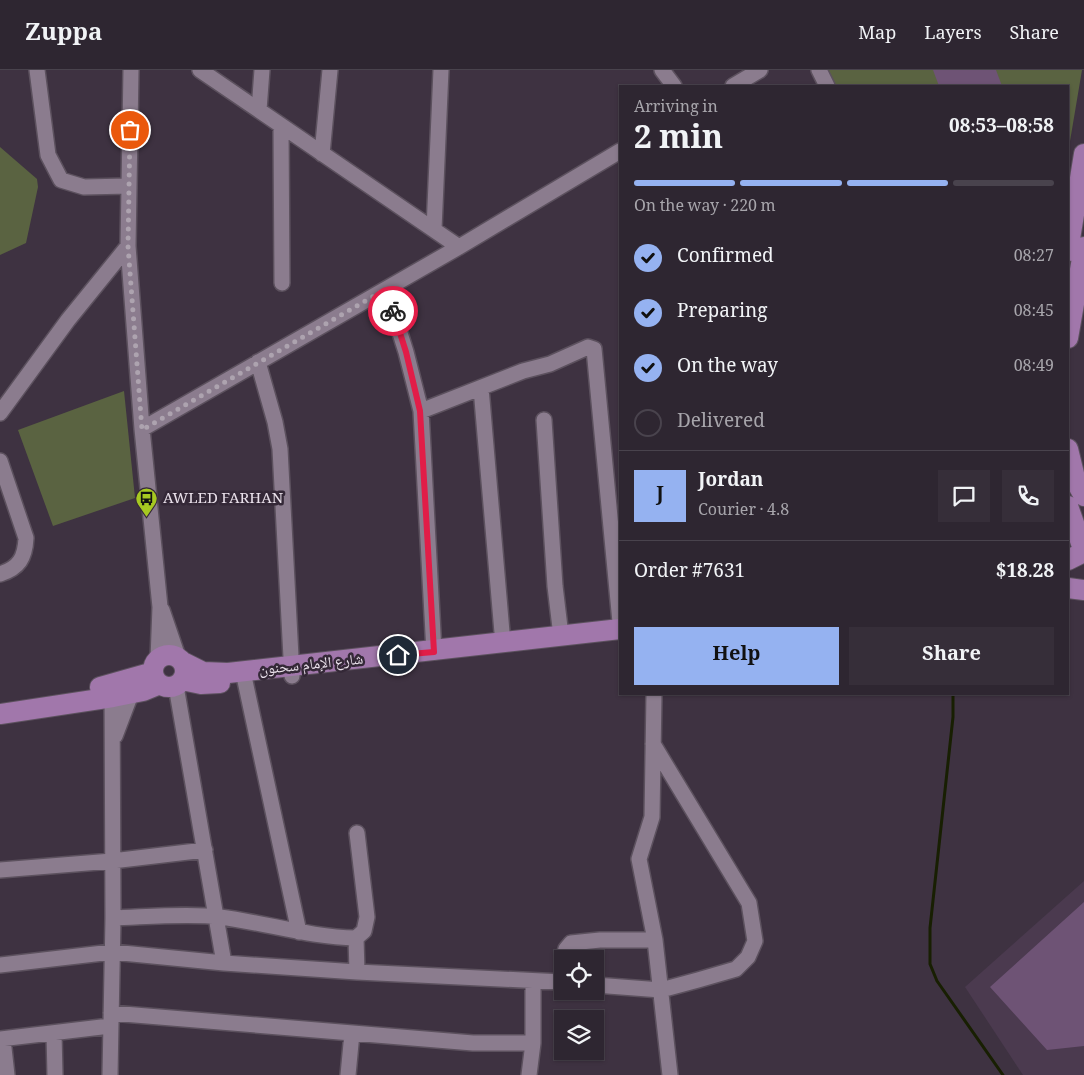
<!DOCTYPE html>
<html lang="en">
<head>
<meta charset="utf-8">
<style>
	body { margin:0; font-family:Georgia,"Noto Naskh Arabic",serif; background:#362e39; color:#f1f3f6; height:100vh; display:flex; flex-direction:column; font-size:19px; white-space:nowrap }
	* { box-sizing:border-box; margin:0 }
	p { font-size:16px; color:#a7a5ab }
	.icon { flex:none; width:28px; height:28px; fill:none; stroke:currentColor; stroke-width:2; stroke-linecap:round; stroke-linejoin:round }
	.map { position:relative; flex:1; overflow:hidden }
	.side { position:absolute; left:619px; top:15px; width:450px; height:610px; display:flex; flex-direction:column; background:#2e2631; border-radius:0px; box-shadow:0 1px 4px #0004,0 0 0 1px #49434d }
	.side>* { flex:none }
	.buttons { position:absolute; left:554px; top:880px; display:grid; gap:10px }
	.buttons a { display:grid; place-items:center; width:50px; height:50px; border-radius:0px; background:#2e2631; box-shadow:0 1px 4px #0004,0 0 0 1px #49434d; font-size:25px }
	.pin { position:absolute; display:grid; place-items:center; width:42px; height:42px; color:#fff; margin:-21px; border:2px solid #fff; border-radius:50%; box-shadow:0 1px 5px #0007 }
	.courier { position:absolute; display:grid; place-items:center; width:50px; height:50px; margin:-25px; border:4px solid #e11d48; border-radius:50%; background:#fff; color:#222; box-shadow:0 1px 6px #0007 }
	.head em { font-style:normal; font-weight:700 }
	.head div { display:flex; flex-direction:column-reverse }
	.head { display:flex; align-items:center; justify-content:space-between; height:85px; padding:0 15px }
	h1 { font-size:32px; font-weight:700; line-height:38px }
	.bar { display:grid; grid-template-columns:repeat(4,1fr); gap:8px 5px; align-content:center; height:60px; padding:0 15px }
	.bar i { height:6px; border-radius:4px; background:#49434d }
	.bar .active { background:#95b2f1 }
	.bar p { grid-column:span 4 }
	.line { display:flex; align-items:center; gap:12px; padding:0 15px; border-top:1px solid #49434d }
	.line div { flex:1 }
	.round { display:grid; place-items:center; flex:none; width:52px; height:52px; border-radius:0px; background:#362e39 }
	ol { padding:0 15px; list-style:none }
	li { display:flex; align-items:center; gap:15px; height:55px }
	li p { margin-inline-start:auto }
	li .icon { padding:5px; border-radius:50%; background:#95b2f1; color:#111; stroke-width:4 }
	li:last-child { color:#a7a5ab }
	li i { width:28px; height:28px; border:2px solid #49434d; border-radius:50% }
	.action { display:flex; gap:10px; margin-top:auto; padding:10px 15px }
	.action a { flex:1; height:58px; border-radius:0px; background:#95b2f1; color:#111; font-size:20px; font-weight:700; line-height:58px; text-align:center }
	.action a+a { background:#362e39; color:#f1f3f6 }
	header { display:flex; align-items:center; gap:30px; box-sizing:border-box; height:70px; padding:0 25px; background:#2e2631; border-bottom:1px solid #49434d }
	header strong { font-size:24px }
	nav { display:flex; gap:28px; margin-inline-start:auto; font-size:18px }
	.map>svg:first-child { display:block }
</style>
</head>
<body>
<header>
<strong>Zuppa</strong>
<nav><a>Map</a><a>Layers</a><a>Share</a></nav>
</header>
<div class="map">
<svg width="1084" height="1005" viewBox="0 0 1084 1005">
	<rect width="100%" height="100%" fill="#3e3241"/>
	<path fill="#4b3a4f" d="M1084,811V1005H1023L965,917Z"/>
	<path fill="#5a6341" d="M826,0H1082L1068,83V16H834Z
		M0,77L37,109L38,117L26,173L0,185Z
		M124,321L135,428L53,456L18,360Z"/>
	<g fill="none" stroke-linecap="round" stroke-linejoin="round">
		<path stroke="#181f02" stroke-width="3" d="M953,624V647L930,858V894L937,911L1003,1005"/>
	</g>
	<path fill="#6e5375" d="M933,0H996L1002,16H939Z
		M1084,832V976L1047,980L990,917Z"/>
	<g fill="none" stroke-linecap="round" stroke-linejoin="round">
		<defs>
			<path id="minor" d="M37,0L48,85L61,110L84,117L128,116
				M131,0L128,176L142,359L160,537L158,589
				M200,0L459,177
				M662,0L674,16
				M819,0L827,16
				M733,16L760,0
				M259,40L262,0
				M281,56L282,213
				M322,84L330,0
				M434,159L441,0
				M386,219L406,282L421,341L434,582
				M258,292L275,352L280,379L292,606
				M481,318L503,574
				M421,341L523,301L550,294L588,277L594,279L620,552
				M0,343L68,250L128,176
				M544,350L555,516L561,566
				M142,359L459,177L620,81
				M0,391L26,468C25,488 19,498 0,504
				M162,540L178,587
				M245,611L299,862
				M176,616L224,893
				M654,624L652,747L639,789L655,870L670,1005
				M115,666L131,624
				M0,800L112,791L205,780
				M113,848C146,847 188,843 220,847C267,853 309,867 356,868L364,861L367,847L357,763
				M563,889L566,879L571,873L600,870H655
				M0,895L112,882L224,893L357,902L356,868
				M357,902L562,912
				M595,915L661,920L698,910L736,899L748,887L755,871L749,833L653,674
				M111,943L473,973H533
				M54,964L55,1005
				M0,969L110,956
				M3,969L7,1005
				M110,1005L113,848L112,617
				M348,1005L352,963
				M529,1005L533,973V912"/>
			<path id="major" d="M1068,181L1084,84
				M1068,268L1084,177
				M1068,379L1076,412L1084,426
				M1068,436L1084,482
				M1068,490L1084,482
				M1068,518L1084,520
				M153 601a16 16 0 1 1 32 0a16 16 0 1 1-32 0Z
				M183,592L203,602L228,603L620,559
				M182,610L201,614L220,613
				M100,617L153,602
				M0,644L113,627L143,621L160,614"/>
		</defs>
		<use href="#minor" stroke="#5c515e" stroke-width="18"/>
		<use href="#major" stroke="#5c515e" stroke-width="22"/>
		<use href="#minor" stroke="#8b7c8e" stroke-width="15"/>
		<use href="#major" stroke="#a177ab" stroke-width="20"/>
	</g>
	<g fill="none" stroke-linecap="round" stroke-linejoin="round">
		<path stroke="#ada3af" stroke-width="5" stroke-dasharray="0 9" d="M130,60L128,176L142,360L386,219L393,241"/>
		<path stroke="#e11d48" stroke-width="6" d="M393,241L406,282L420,341L434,582L398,585"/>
	</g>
	<defs>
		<symbol id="bus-pin" viewBox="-11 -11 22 30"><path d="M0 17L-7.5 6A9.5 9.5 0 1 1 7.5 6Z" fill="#a6c821" stroke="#342837"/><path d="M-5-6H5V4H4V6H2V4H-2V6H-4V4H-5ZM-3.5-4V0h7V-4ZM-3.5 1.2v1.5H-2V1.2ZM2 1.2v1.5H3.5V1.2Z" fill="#111"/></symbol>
	</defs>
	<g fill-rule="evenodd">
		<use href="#bus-pin" x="134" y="416" width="25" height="34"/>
	</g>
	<g text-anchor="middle" stroke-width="5" stroke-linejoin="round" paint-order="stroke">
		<g font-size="15" fill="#e9e0ea" stroke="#342837" text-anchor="start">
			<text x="163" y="433">AWLED FARHAN</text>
		</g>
		<g font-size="15" fill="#e9e0ea" stroke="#342837">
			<text transform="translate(311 594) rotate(-6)" y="5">شارع الإمام سحنون</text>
		</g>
	</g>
</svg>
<div class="buttons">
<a><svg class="icon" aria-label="locate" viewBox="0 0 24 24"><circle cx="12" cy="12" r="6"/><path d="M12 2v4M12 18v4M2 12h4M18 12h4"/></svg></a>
<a><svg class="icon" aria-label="layers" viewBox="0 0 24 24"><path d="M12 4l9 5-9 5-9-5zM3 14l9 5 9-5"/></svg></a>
</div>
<div class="pin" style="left:130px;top:60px;background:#ea580c"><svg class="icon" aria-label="bag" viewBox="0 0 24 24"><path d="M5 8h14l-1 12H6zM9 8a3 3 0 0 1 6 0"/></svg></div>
<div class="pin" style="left:398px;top:585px;background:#1f2937"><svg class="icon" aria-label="home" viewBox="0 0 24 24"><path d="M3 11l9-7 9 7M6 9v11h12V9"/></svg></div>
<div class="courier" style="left:393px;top:241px"><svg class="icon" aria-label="bike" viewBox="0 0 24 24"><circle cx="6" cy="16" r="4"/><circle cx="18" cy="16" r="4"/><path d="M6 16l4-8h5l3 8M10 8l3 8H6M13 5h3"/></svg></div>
<section class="side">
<div class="head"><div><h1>2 min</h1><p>Arriving in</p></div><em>08:53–08:58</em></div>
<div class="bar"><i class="active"></i><i class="active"></i><i class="active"></i><i></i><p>On the way · 220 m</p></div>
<ol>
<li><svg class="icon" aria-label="check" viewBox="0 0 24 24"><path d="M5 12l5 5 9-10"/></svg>Confirmed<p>08:27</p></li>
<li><svg class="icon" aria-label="check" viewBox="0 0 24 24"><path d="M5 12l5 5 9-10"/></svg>Preparing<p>08:45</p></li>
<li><svg class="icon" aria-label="check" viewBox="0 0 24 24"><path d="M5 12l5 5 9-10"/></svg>On the way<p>08:49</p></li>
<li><i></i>Delivered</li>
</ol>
<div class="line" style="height:90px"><b class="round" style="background:#95b2f1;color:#111">J</b><div><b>Jordan</b><p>Courier · 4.8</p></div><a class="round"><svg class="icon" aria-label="chat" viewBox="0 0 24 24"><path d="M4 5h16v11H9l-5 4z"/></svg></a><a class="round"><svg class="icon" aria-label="phone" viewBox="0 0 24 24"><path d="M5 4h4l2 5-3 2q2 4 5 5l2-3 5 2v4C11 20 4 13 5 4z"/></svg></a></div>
<div class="line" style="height:65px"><div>Order #7631</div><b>$18.28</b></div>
<div class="action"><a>Help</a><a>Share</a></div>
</section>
</div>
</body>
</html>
